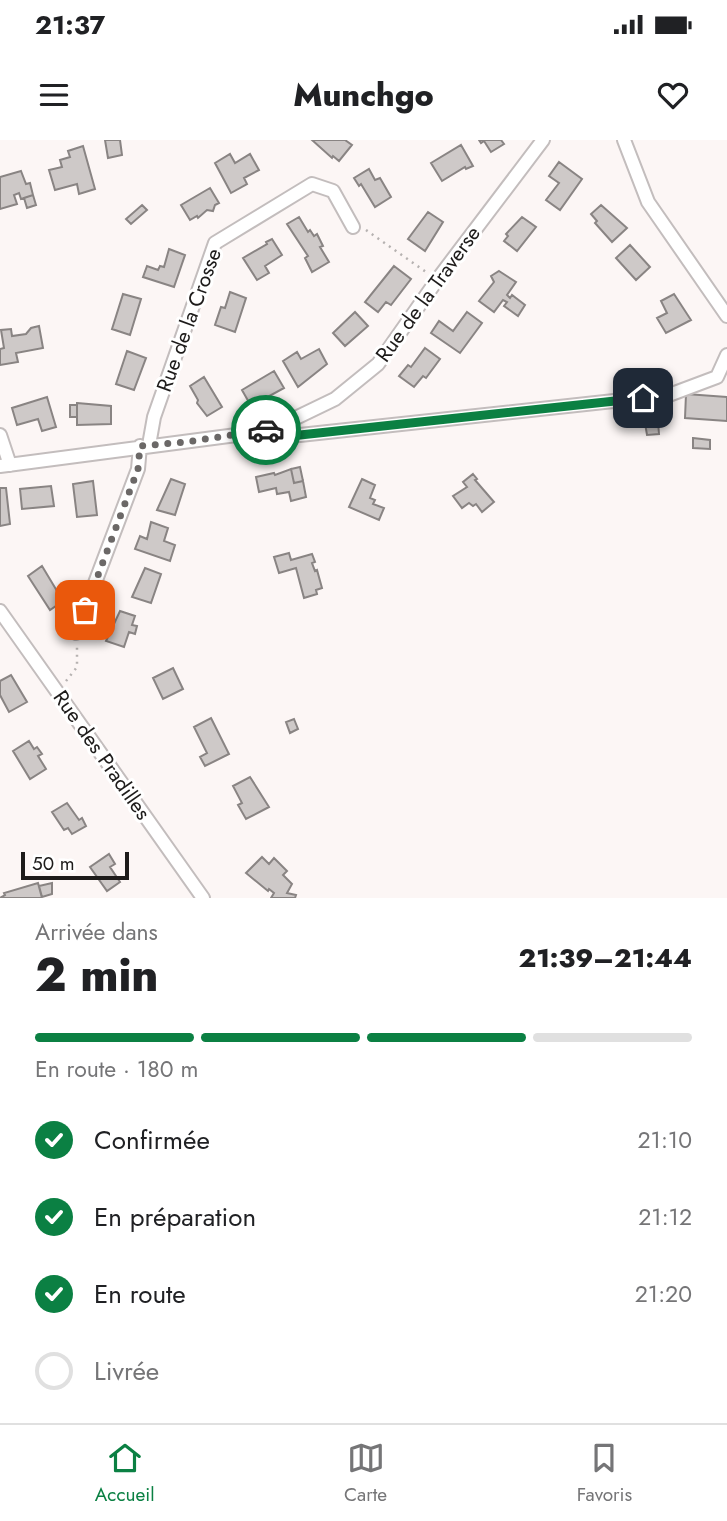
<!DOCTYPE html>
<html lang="fr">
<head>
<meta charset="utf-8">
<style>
	body { margin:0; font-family:Jost,sans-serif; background:#f6f6f6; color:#202124; height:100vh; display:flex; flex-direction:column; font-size:26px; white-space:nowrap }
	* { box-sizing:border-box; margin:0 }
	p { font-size:23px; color:#757577 }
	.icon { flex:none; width:38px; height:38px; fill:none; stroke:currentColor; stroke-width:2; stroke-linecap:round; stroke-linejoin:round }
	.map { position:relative; height:758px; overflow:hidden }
	.side { display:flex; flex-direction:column; background:#fff; flex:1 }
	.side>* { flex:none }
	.scale { position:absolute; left:21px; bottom:18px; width:108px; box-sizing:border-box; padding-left:7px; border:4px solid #1d1b1a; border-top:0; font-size:19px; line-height:24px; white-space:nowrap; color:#1d1b1a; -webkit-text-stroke:5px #fff; paint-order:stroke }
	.pin { position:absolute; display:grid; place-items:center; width:60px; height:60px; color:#fff; margin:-30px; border-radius:14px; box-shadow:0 4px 10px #0006 }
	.courier { position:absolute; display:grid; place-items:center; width:70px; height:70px; margin:-35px; border:5px solid #0b8043; border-radius:50%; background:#fff; color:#222; box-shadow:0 2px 9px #0007 }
	.head em { font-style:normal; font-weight:800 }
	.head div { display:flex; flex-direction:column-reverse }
	.head { display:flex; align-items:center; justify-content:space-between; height:119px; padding:0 35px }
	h1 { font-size:46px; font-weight:800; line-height:52px }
	.bar { display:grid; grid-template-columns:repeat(4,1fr); gap:10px 7px; align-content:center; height:84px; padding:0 35px }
	.bar i { height:9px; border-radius:5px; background:#e0e0e0 }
	.bar .active { background:#0b8043 }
	.bar p { grid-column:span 4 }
	ol { padding:0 35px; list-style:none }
	li { display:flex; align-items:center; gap:21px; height:77px }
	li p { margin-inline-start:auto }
	li .icon { padding:7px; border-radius:50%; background:#0b8043; color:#fff; stroke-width:4 }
	li:last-child { color:#757577 }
	li i { width:38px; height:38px; border:4px solid #e0e0e0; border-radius:50% }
	.status { display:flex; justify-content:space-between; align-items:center; height:49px; padding:0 35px; background:#fff; direction:ltr }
	.status svg { height:19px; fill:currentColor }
	header { display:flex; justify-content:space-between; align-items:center; height:91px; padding:0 35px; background:#fff; font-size:32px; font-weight:800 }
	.menu { display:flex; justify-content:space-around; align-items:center; height:98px; border-top:2px solid #e0e0e0; background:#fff; font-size:19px; color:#757577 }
	.menu a { display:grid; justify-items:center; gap:4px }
	.menu .active { color:#0b8043 }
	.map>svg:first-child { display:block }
</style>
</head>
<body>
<div class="status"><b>21:37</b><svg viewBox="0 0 49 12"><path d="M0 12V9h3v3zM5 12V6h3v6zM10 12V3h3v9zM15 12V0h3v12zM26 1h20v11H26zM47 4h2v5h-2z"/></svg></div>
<header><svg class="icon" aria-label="menu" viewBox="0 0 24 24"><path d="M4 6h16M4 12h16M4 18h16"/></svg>Munchgo<svg class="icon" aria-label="heart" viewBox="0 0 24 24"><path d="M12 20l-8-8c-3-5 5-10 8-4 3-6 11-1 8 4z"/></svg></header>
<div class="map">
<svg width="727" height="758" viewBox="0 0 727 758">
	<rect width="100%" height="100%" fill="#fcf6f5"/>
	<path fill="#cec9c8" stroke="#898483" stroke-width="2" d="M105,0H120L122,15L108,18Z
		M312,0H345L352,5L339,21L333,16L332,18Z
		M479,0H501L504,4L491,12L484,1L481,3Z
		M461,5L473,26L466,29L465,27L442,41L431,23Z
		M83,6L95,49L79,54L77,44L55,50L49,30L62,27L60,20L70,17L68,11Z
		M230,14L235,23L250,14L259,30L244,38L247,44L231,53L215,23Z
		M559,22L582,39L560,70L546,60L559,43L549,36Z
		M369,29L375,40L380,38L391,57L375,67L361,44L359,46L354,38Z
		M21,31L26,44L30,43L33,55L21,59L19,53L14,55L17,64L0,69V37Z
		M210,48L219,63L215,65L213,71L207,70L198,78L197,76L190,80L181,65Z
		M33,55L36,65L27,68L24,58Z
		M142,65L147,70L131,84L126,79Z
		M601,65L627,88L612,102L595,83L597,81L591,74Z
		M428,72L443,82L425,111L408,99Z
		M299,77L308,92L310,90L314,96L317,94L323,106L320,107L329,122L312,132L305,118L308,116L287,84Z
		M522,77L536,87L517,111L504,101L508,96L506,94Z
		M272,99L282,115L265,126L269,133L257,140L243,118L267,104L266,102Z
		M630,105L650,127L636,140L616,118Z
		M169,109L185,115L174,147L143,137L147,126L158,130L160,126L164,127Z
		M394,126L411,139L391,165L386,162L378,172L365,162Z
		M499,131L516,142L507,155L510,158L512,155L525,165L518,176L504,166L507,162L503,160L494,172L479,161L494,142L491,136Z
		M230,152L246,158L235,192L215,185L221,167L225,168Z
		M123,154L141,159L130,195L112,189Z
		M674,154L691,180L666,193L657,178L667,173L661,161Z
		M355,172L368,186L345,206L333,193Z
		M467,172L482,183L460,213L431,193L439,181L453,191Z
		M39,186L43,208L16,213L18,222L0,225V209L4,208L1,190L11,189L12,196L26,194L31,188Z
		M425,208L440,219L426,238L423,236L414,247L399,236L408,225L411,227Z
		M319,209L327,224L298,247L283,221L297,212L301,219Z
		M127,211L146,218L134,250L116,244Z
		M274,231L284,248L251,266L242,250Z
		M204,237L222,267L207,276L197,263L198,260L190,246Z
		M686,254L727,257V281L685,278Z
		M47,257L56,287L42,291L38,279L17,285L12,268Z
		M77,263L111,266V284L77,285Z
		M70,265H77V277H70Z
		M658,282L659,294L647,295L645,283Z
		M693,298L710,300V309L693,308Z
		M300,327L303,341L294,343L291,329Z
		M291,329L294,343L303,341L306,357L291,361L289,352L277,354L276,348L259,352L256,337L274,333L275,335Z
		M473,334L477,339L475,340L494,362L482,372L476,364L473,366L469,363L462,368L453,356L467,347L463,342Z
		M171,339L185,344L175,375L157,370Z
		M362,339L375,345L370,358L375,360L373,364L384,368L379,380L349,367Z
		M93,341L97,375L77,377L73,344Z
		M51,346L54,366L22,369L20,349Z
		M0,348H6L10,384L0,386Z
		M151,382L168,388L164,401L175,405L170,421L135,409L140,396L147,399Z
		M289,413L291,420L312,414L315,422L312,423L315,431L317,430L322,448L316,450L317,454L304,458L296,428L279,433L274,417Z
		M42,426L63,461L50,470L28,436Z
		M145,428L161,434L151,463L132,457Z
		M120,471L135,476L132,485L137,486L135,494L129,492L124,507L106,501Z
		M173,528L183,549L163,559L153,538Z
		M11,535L27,562L9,572L0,555V541Z
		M211,578L229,614L205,626L200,617L207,613L194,587Z
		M294,579L298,589L290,593L286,582Z
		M29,601L34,609L37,607L42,614L38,616L46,629L30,639L13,611Z
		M250,637L269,667L246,679L238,665L242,663L233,646Z
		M67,663L79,680L82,678L86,686L72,694L68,688L64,690L52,672Z
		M109,714L115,724L110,727L120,742L107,751L90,727Z
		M262,717L269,724L274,718L287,731L283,735L292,744L287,753L296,755L295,758H271L274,753L269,749L268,751L246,733Z
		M38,743L42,758H0L5,755L4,753Z
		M52,743V754L42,757L39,746Z"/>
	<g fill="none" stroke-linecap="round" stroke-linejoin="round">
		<defs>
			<path id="street" d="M624,0L648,62L727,176
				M277,287L285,292L300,295L669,255L717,237L727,215
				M0,295L10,325
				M149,305L154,277L215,103L312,44L333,51L353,87
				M0,326L244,294L277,287L335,259L378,224L437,140L543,0
				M0,471L203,758
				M76,493L138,329L140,306"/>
		</defs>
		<use href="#street" stroke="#c3bdbd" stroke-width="16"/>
		<path stroke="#b6b2b1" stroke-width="2.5" stroke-dasharray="2 5" stroke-linecap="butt" d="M366,90L426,132
			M66,541L77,527V506"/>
		<use href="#street" stroke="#fff" stroke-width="12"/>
	</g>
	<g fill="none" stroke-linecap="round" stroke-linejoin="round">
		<path stroke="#6b6867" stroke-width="7" stroke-dasharray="0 12.6" d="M85,470L138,329L140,306L186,302L266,290"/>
		<path stroke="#0b8043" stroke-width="9" d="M266,290L277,288L285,292L300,295L643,258"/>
	</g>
	<g text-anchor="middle" stroke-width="6" stroke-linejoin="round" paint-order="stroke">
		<g font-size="21" fill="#1d1b1a" stroke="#fff">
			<text transform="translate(428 154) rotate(-54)" y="7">Rue de la Traverse</text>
			<text transform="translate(189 180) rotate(-70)" y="7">Rue de la Crosse</text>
			<text transform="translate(102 615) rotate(55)" y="7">Rue des Pradilles</text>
		</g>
	</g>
</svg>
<div class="scale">50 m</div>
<div class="pin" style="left:85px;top:470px;background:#ea580c"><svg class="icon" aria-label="bag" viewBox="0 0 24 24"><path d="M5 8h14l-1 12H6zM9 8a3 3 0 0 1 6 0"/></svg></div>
<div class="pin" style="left:643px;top:258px;background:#1f2937"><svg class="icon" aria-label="home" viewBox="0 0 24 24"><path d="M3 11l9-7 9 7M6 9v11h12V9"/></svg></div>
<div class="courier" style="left:266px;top:290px"><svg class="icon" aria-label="car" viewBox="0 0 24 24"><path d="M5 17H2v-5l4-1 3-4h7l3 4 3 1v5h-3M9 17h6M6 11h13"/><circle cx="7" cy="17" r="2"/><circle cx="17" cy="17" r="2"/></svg></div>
</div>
<section class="side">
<div class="head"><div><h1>2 min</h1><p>Arrivée dans</p></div><em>21:39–21:44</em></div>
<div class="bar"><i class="active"></i><i class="active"></i><i class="active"></i><i></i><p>En route · 180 m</p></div>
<ol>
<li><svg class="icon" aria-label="check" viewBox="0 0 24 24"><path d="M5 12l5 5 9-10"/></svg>Confirmée<p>21:10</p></li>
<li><svg class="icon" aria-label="check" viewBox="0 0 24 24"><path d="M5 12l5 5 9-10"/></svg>En préparation<p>21:12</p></li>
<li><svg class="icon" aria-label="check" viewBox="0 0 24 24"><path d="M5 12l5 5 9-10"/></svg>En route<p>21:20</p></li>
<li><i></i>Livrée</li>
</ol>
</section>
<nav class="menu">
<a class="active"><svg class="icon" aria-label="home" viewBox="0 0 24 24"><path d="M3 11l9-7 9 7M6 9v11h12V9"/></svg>Accueil</a>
<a><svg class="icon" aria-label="map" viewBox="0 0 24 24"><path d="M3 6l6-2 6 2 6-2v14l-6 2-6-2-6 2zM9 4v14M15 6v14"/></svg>Carte</a>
<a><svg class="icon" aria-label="saved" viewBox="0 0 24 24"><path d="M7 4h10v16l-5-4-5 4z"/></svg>Favoris</a>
</nav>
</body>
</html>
